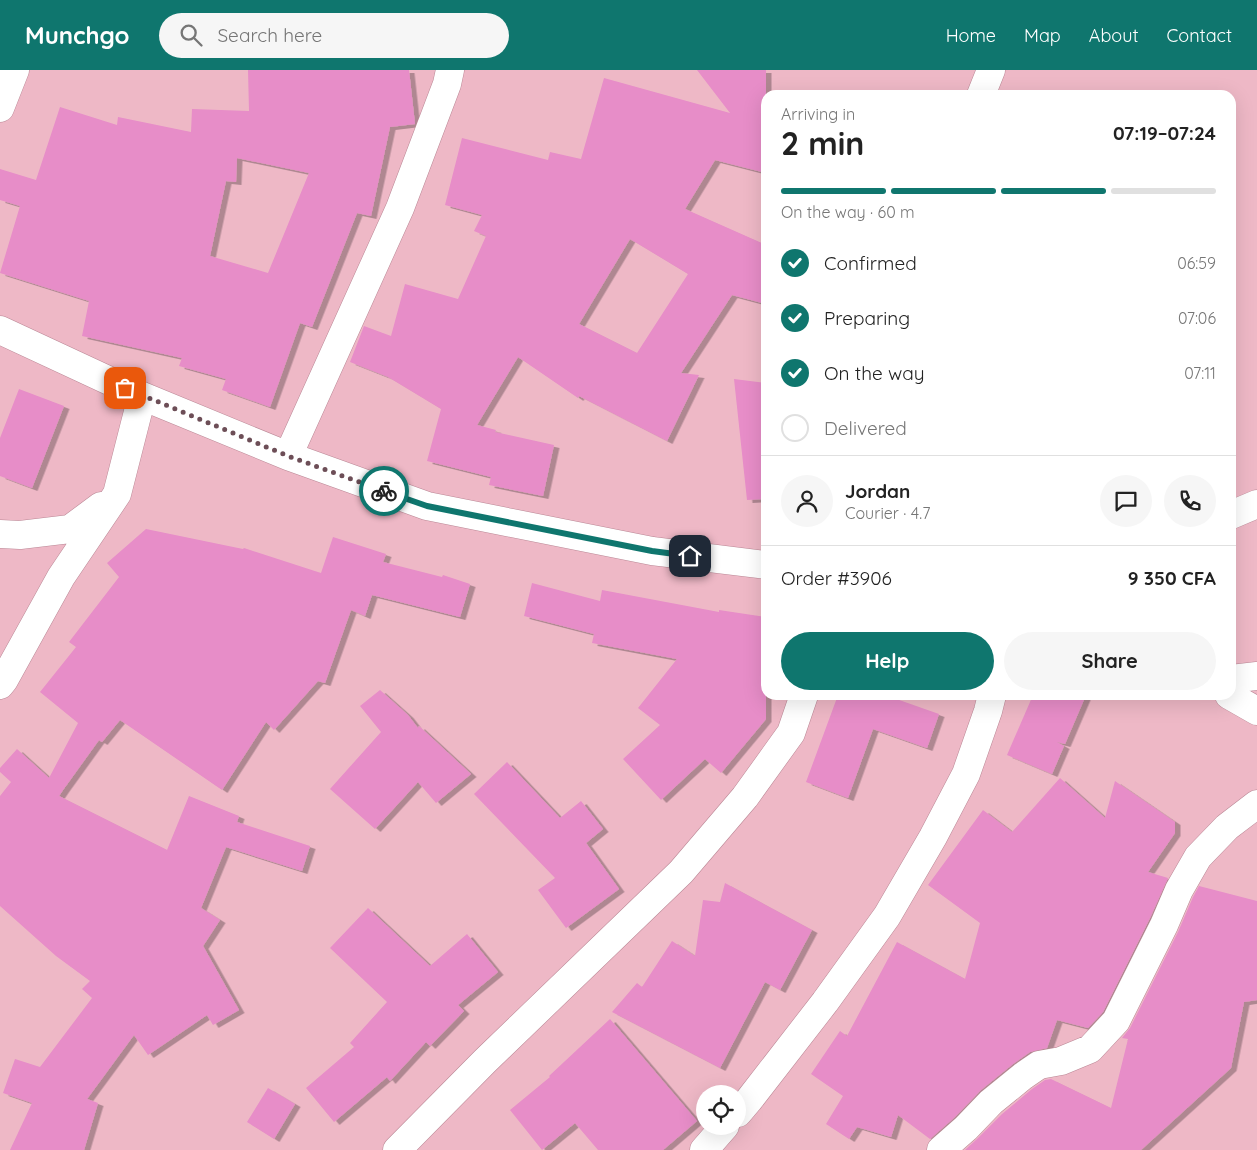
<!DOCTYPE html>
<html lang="en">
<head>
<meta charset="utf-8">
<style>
	body { margin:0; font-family:Quicksand,sans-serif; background:#f6f6f6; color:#222; height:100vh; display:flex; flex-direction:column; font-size:19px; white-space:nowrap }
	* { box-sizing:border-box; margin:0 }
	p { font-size:16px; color:#767676 }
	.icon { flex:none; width:28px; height:28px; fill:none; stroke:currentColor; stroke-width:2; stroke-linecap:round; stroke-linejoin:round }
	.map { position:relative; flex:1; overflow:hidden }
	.panel { position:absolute; left:761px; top:20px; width:475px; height:610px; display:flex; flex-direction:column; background:#fff; border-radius:15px; box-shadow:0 5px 20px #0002 }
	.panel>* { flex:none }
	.buttons { position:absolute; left:696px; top:1015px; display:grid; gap:10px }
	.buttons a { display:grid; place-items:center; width:50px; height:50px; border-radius:50%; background:#fff; box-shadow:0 5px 20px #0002; font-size:25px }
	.pin { position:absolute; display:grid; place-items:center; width:42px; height:42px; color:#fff; margin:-21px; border-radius:10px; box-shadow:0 2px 8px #0006 }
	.courier { position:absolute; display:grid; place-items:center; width:50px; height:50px; margin:-25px; border:4px solid #0f766e; border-radius:50%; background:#fff; color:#222; box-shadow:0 1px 6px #0007 }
	.overview em { font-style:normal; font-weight:700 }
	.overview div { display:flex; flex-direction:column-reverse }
	.overview { display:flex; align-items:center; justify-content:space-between; height:85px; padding:0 20px }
	h1 { font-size:32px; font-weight:700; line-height:38px }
	.bar { display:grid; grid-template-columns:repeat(4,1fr); gap:8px 5px; align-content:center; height:60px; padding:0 20px }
	.bar i { height:6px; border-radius:4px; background:#e0e0e0 }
	.bar .active { background:#0f766e }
	.bar p { grid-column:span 4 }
	.line { display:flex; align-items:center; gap:12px; padding:0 20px; border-top:1px solid #e0e0e0 }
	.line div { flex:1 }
	.round { display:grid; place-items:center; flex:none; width:52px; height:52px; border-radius:26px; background:#f6f6f6 }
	ol { padding:0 20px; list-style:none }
	li { display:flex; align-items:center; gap:15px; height:55px }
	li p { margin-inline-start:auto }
	li .icon { padding:5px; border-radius:50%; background:#0f766e; color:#fff; stroke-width:4 }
	li:last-child { color:#767676 }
	li i { width:28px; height:28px; border:2px solid #e0e0e0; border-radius:50% }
	.button { display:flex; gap:10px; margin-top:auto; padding:10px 20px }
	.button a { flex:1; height:58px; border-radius:30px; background:#0f766e; color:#fff; font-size:20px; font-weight:700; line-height:58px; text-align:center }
	.button a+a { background:#f6f6f6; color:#222 }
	header { display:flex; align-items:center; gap:30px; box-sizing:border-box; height:70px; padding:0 25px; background:#0f766e; color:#fff }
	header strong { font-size:24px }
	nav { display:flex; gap:28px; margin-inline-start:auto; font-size:18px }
	.search { width:350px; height:45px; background:#f6f6f6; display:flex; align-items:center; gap:12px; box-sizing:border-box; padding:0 18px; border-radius:28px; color:#767676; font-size:19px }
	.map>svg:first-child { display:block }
</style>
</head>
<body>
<header>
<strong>Munchgo</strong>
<div class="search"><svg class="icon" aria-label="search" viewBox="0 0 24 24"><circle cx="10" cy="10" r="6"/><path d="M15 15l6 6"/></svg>Search here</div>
<nav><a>Home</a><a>Map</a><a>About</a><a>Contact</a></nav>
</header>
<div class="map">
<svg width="1257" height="1080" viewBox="0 0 1257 1080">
	<defs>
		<filter id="shadow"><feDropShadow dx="5.5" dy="3" stdDeviation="0" flood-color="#0004"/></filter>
	</defs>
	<rect width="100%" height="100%" fill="#eeb8c6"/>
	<path fill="#e78dc8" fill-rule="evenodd" filter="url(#shadow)" d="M248,0H409L415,54L390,57L371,146L357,143L312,257L300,253L270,337L222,320L226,309L179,296L182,288L82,266L89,231L0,203L20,136L0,130V99L36,110L60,37L117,55L118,47L191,62L192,39L249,41ZM237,88L309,103L268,203L210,186L226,111L236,112Z
		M697,0H766V103L715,90L685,139L766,175V234L732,225L681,303L699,305L667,371L579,326L578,328L518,287L477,355L496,360L495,362L554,375L543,426L489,415L491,407L427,391L441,339L388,307L350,292L364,256L391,266L405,214L458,229L486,166L474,161L482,145L445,135L462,68L548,90L550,82L581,89L604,8L730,43ZM630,169L688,204L637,283L579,254Z
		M734,309L766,313V429L747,430Z
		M19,319L64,336L32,418L0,406V368Z
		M146,459L243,479L244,478L321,503L333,467L386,484L383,492L442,507L443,505L470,514L460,547L372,525L365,546L351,540L325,613L318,611L274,660L266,652L222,720L120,650L102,672L99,670L63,720L58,716L63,720L59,726L167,780L189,726L239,746L237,752L310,776L302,801L226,777L201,838L220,850L203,876L239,940L213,955L207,945L148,985L134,965L87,1029L98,1033L84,1080H10L32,1033L3,1023L15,989L40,997L92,928L82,919L90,911L56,886L0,836V726L11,712L0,702V698L17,679L49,708L78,653L40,622L76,577L69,572L119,507L107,493Z
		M532,513L600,531L602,520L719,542V540L766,547V649L721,703L705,689L661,730L623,689L660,655L638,638L677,589L592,573L594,564L524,546Z
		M380,620L408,645L418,658L419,656L471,704L436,733L418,712L375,759L330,719L381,662L360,636Z
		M838,625H885L939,644L927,678L873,659L848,728L806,712Z
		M1033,625H1086L1065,674L1057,672L1064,676L1052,704L1007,685Z
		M507,692L560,748L581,731L603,759L586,773L619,819L566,858L538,820L555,808L474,724Z
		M1060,708L1105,748L1115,711L1175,752V763L1148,802L1168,808L1150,848L1103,942L1088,958L1057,950L1047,978L1030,982L1013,994L981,1020L955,1047L930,1069L898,1045L891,1067L857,1057L849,1069L826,1054L843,1026L811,1004L840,961L847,966L897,872L965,909L980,853L928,815L983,740L1012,762Z
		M725,813L812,860L780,920L765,912L720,998L612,942L637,913L642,917L672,871L695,886L703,830L720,832Z
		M1199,816L1257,831V930L1244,932L1231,998L1141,1080H965L977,1069L1002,1044L1032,1019L1045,1010L1051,1009L1111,1038L1128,969L1122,968L1130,958L1178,862L1193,827Z
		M368,838L430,896L467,864L498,902L458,935L464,941L430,976L426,972L390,1011L387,1007L334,1052L306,1018L354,977L350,973L387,932L330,878Z
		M610,949L697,1051L663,1080H598L575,1053L542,1080L510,1040L550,1007L549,1006Z
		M268,1018L295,1034L274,1069L247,1052Z"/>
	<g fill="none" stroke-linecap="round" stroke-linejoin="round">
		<defs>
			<path id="minor" d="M981,25L991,0
				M0,38L15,0
				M0,260L142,326L288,386L427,436L652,481L766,495
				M288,386L400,138L447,14L450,0
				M1231,445L1257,434
				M0,464L20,465L70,459L101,436
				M1231,609L1257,606
				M0,615L4,610L61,507L117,424L142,326
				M1229,625L1257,641
				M738,1043L749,1030L825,932L887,846L933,767L966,704L988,641L992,625
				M397,1080L485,991L681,802L745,727L791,663L804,625
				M704,1080L725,1056
				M941,1080L966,1058L991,1032L1023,1006L1039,995L1061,991L1090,979L1116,951L1164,855L1179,820L1198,787L1227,757L1257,734"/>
		</defs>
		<use href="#minor" stroke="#ba8795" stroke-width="29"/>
		<use href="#minor" stroke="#fff" stroke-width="28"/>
	</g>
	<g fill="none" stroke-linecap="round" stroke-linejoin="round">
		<path stroke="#6d4e57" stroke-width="5" stroke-dasharray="0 9" d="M125,318L288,386L384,421"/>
		<path stroke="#0f766e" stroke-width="6" d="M384,421L427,436L652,481L690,486"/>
	</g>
</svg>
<div class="buttons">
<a><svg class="icon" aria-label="locate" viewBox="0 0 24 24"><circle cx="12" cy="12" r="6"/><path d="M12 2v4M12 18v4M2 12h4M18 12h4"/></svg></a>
</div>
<div class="pin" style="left:125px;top:318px;background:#ea580c"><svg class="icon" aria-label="bag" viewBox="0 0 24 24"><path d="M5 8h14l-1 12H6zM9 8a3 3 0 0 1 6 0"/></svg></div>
<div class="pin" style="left:690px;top:486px;background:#1f2937"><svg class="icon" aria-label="home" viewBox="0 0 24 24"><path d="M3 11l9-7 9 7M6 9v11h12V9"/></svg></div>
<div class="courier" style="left:384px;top:421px"><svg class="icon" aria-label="bike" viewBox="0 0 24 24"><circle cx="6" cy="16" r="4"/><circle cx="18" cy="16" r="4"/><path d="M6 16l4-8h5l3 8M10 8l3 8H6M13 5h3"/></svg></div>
<section class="panel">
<div class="overview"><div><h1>2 min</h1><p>Arriving in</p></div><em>07:19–07:24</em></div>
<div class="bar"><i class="active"></i><i class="active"></i><i class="active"></i><i></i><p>On the way · 60 m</p></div>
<ol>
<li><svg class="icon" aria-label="check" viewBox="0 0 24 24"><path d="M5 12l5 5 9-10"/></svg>Confirmed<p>06:59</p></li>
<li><svg class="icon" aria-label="check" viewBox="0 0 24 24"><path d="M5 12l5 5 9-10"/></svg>Preparing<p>07:06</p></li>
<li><svg class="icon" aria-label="check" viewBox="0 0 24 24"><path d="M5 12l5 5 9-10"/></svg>On the way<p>07:11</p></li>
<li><i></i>Delivered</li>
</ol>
<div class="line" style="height:90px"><a class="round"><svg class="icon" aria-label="person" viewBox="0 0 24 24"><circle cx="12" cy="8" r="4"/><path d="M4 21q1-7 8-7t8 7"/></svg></a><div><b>Jordan</b><p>Courier · 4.7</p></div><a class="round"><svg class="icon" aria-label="chat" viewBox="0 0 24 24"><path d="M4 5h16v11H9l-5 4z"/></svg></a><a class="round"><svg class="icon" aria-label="phone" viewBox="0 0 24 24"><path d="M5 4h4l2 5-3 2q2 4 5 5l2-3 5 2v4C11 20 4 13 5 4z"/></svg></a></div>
<div class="line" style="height:65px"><div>Order #3906</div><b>9 350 CFA</b></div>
<div class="button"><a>Help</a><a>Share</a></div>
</section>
</div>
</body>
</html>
